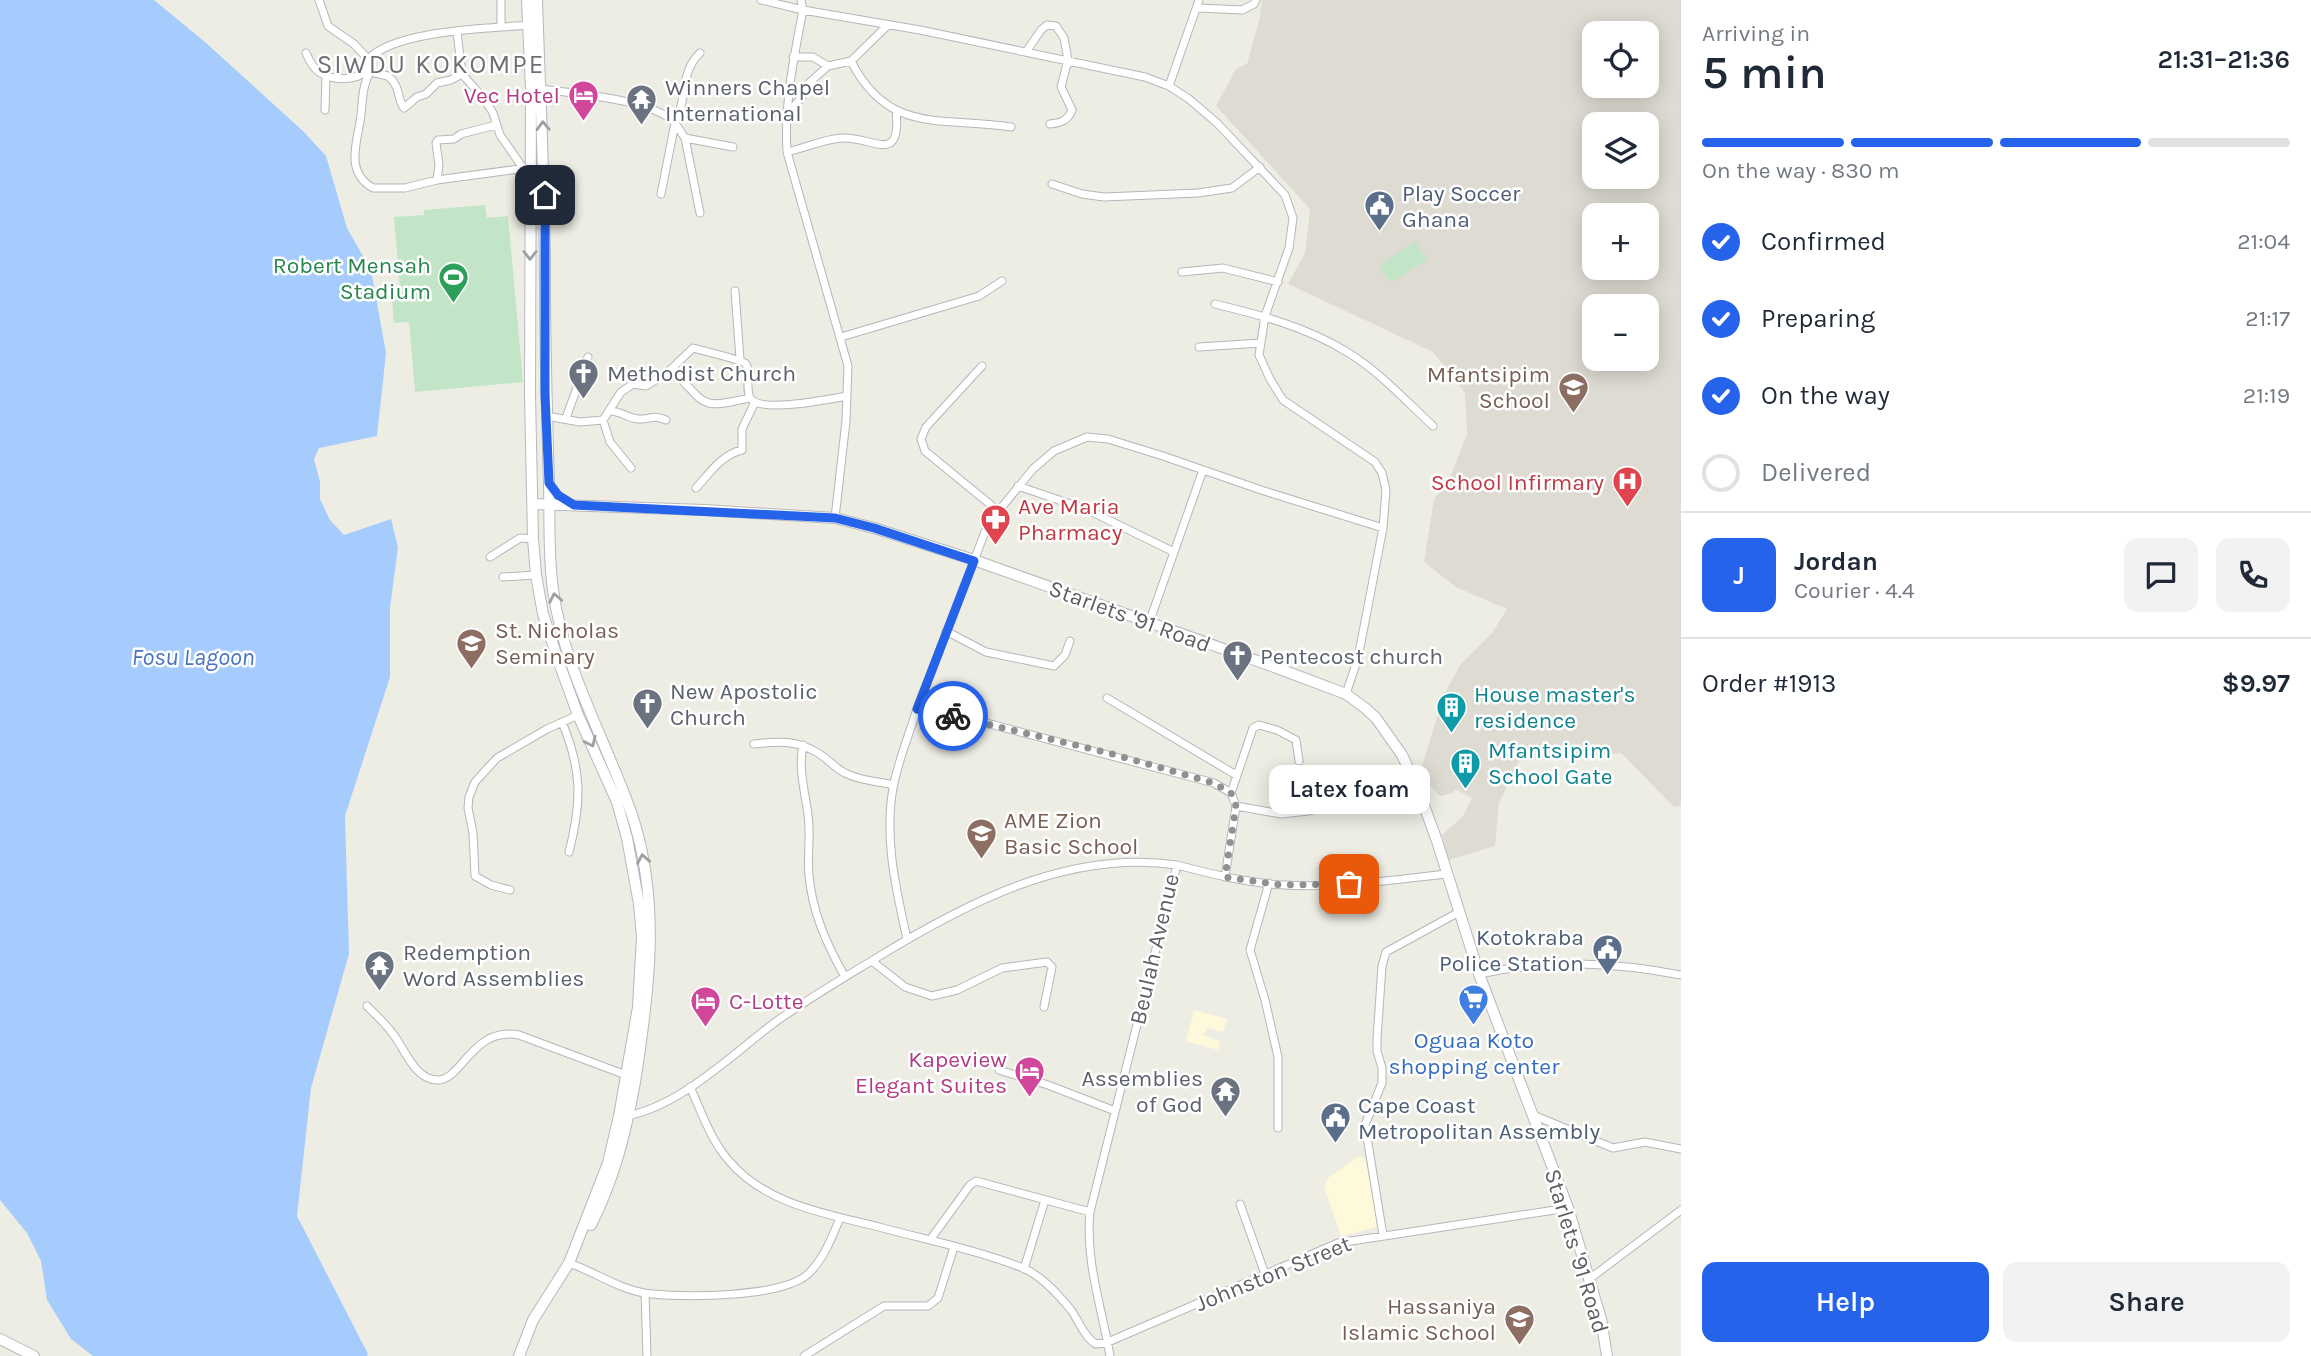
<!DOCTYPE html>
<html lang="en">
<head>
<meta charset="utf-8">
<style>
	body { margin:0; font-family:Karla,sans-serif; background:#f2f2f3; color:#1f2937; height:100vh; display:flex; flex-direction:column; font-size:26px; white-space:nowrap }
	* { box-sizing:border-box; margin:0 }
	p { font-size:23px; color:#747a83 }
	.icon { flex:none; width:38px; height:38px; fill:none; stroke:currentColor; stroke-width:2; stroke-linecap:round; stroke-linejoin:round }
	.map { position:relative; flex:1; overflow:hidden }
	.panel { display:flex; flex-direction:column; background:#fff; width:630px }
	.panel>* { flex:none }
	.buttons { position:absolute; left:1582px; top:21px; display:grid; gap:14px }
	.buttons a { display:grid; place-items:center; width:77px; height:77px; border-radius:14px; background:#fff; box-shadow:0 4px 18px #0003; font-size:35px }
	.pin { position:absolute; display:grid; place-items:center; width:60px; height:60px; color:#fff; margin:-30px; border-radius:14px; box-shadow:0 4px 10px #0006 }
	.courier { position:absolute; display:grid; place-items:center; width:70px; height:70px; margin:-35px; border:5px solid #2563eb; border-radius:50%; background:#fff; color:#222; box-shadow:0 2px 9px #0007 }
	.bubble { position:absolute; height:49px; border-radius:14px; background:#fff; box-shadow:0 4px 18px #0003; font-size:23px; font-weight:600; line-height:49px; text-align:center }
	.summary em { font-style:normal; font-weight:600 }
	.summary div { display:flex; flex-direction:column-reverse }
	.summary { display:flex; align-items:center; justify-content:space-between; height:119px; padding:0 21px }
	h1 { font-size:46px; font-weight:600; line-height:52px }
	.bar { display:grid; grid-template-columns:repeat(4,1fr); gap:10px 7px; align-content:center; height:84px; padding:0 21px }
	.bar i { height:9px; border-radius:5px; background:#e0e1e3 }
	.bar .on { background:#2563eb }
	.bar p { grid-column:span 4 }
	.line { display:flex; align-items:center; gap:18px; padding:0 21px; border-top:2px solid #e0e1e3 }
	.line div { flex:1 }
	.round { display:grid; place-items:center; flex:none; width:74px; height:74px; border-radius:14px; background:#f2f2f3 }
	ol { padding:0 21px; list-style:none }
	li { display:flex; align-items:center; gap:21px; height:77px }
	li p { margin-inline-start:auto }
	li .icon { padding:7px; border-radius:50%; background:#2563eb; color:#fff; stroke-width:4 }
	li:last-child { color:#747a83 }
	li i { width:38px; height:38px; border:4px solid #e0e1e3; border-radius:50% }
	.button { display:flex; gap:14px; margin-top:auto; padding:14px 21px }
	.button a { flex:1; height:80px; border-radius:14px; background:#2563eb; color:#fff; font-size:28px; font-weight:600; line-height:80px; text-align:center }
	.button a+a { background:#f2f2f3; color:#1f2937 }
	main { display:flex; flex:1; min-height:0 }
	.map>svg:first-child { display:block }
</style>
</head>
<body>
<main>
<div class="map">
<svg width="1681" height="1356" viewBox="0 0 1681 1356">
	<rect width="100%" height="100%" fill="#eeede4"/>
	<path fill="#fdf9da" d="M1194,1010L1227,1019L1223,1032L1208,1028L1203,1035L1220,1041L1218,1050L1186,1041Z
		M1359,1156L1364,1158L1366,1162L1378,1227L1341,1236L1324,1187L1328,1178Z"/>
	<path fill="#dedcd2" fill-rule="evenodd" d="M1262,0H1681V806L1674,807L1621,753L1519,761L1499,803L1495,846L1449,860L1442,835L1463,816L1472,798L1455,789L1453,793L1440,796L1428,783L1422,766L1444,695L1460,665L1492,633L1507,609L1456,587L1424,562L1434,499L1449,480L1467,434L1465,393L1433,352L1288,284L1305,253L1310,209L1216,106L1236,69L1247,64L1260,17ZM1594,33H1647V86H1594ZM1594,124H1647V177H1594ZM1594,215H1647V268H1594ZM1594,306H1647V359H1594Z"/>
	<path fill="#c1e5c6" d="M485,205L487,218L508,216L523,382L415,392L409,322L394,323L391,289L400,288L394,217L424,215V210Z
		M1415,241L1427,259L1391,283L1379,266Z"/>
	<path fill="#a6ccfd" d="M0,0H154L205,42L304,132L326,156L347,228L371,270L386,353L377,436L319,448L314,459L320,482V499L330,520L344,535L391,519L398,547L390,608V677L345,816L349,954L311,1088L297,1216L368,1354L367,1356H93L71,1339L47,1300L41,1261L27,1233L0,1200Z"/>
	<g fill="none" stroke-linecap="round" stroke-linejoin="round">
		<defs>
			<path id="street" d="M319,0L328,26L354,44L368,59
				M501,0V27
				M761,0L803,10L801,0
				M1198,8L1242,10L1254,4L1256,0
				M457,32L462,74
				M1026,52L1041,30L1047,25L1056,26L1064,38L1068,60L1061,87L1072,110C1068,121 1060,123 1050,124
				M306,53C309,60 313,68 319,72C332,81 355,81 367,71L388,76C402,88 396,98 404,108L417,97L426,94L437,83L451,80L462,74L485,100L493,113L500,135L523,168
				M793,57H813L828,66L851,61L888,25
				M851,61C889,136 943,116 1011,127
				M367,71L368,59C397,30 486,29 528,25
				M370,72C361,88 363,104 360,122C356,145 346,173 373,188H405L437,180L526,168
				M1169,86L1199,0
				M541,89C576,94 652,99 675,123L661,194
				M325,110L326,75
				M788,113L801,98L809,83L828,66
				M685,138L733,147
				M787,152C805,148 824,139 842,138C872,136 902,167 896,110
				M437,180L439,165L436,143L438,140L454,139L461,134L496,125
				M1052,184L1082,194L1104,197L1198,193L1232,188L1260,167
				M700,213L685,138L675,123C688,100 679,73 700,53
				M1182,272L1223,268L1278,282
				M735,291L740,359
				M1215,304C1260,315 1307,327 1347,352C1379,371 1406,401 1433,426
				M841,337L979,296L1002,281
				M1199,347L1261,343
				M982,366L926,427L921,439L925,451L997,510
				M668,372C686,377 694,400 709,403C722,406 737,400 750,398
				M610,411C621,411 627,418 638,419C651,420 651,414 666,420
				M546,416L580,422L603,420L621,392L633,384L646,386L668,372L693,348C700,350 742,360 745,363C749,367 748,373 748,378C748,385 747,394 751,399C762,413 830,399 847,396
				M566,418L588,357
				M603,420L610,442L631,468
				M1018,486L1088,510L1174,552
				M696,488C710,473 721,455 742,450V429L755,402
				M835,518L846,421L848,366L787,152C784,104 794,57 803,10L920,30L1145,77L1169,86L1189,99L1217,123L1285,195L1293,218L1289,248L1265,316L1259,355L1270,379L1283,400L1375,462L1382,473L1386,490L1383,528L1358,658L1346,694
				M490,557L520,538L533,539
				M503,577L536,575
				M1149,623L1203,470
				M946,631L986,652L1054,666L1065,655L1070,641
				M1107,698L1236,775
				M917,709L988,524L1033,469L1054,451L1087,437L1108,439L1163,456L1261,490L1383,528
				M562,722C582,770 582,802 569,852
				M754,744C779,741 796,740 818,753C828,759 835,768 845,773C860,781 877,781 894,785
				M803,745C798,770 805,791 808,815C811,835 807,855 809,875C812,912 827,945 845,977
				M1231,793L1253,728L1259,725L1277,730L1296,740L1299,761
				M1236,806L1281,814L1309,811L1352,798
				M1177,865C1212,874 1247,883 1284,885C1338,888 1392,880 1446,874
				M1269,883L1250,950L1265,1000L1278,1057V1128
				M510,890L491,885L475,876L473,833L468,808L469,797L475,782L497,758L547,729L578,715
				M907,939C896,889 884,839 893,788C898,761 909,735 917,709L994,725L1214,783L1231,793L1236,806L1225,877
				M872,961L905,987L932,996L957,990L1002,968L1047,962L1052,967L1044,1007
				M1479,974C1548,959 1612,962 1681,975
				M367,1006C376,1015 386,1024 393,1034C405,1049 414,1079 437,1080C461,1082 472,1026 519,1035L626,1075
				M999,1070L1048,1085L1115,1111
				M690,1087C702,1113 711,1141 730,1162C767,1205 828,1214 879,1227C927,1240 977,1250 1023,1268C1042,1276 1058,1294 1071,1310C1079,1321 1084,1337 1096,1344L1108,1342L1338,1243L1568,1208
				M1533,1115L1613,1148L1645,1142L1681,1149
				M626,1116C679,1107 732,1055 774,1023C806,1000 840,980 873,960C964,904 1067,849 1177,865L1090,1212C1085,1261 1102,1308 1110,1356
				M1240,1204L1265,1274
				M1383,1235L1365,1125L1382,1083V1068L1377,1051V1039L1382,966L1386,952L1459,912
				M930,1240L970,1185L976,1181L1090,1212
				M569,1263C595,1272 617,1288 644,1293C679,1298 782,1298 808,1274C824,1259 832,1237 840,1218
				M1024,1269L1045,1200
				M1588,1280L1681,1210
				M645,1293L647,1356
				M804,1356L884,1306H928L938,1298L954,1247"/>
			<path id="secondary" d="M537,0C540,94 545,188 545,283C545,350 547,416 549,484C550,519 548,555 553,590C564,670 606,740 632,815C661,902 649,993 635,1082C626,1132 614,1180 591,1225
				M533,504L704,510L835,518L874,528L974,560L1277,668L1346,694L1365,708L1376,718L1402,755L1418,789L1437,841L1479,974L1568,1208L1601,1319L1607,1356
				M0,1339L34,1356
				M519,1356L533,1320L569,1263L608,1163L619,1116L638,1007L642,937L639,904L627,838L617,802L578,715L558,660L543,614L536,575L533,539L530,395L531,89L527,0"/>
		</defs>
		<use href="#street" stroke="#b5b6bb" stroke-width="9"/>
		<use href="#secondary" stroke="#b6b8be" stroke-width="12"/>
		<use href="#street" stroke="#fff" stroke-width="7"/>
		<use href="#secondary" stroke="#fff" stroke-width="10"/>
	</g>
	<defs><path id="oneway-chevron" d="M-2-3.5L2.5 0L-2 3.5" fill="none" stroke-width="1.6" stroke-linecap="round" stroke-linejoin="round" transform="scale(1.75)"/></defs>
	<g stroke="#9d9fa2">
		<use href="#oneway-chevron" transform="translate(543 126) rotate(-92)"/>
		<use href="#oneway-chevron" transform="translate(530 255) rotate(90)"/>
		<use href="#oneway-chevron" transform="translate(555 598) rotate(-101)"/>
		<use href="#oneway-chevron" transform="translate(591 742) rotate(65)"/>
		<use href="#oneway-chevron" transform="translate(643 859) rotate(-100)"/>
	</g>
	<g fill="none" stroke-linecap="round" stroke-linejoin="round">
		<path stroke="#8f9191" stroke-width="7" stroke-dasharray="0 12.6" d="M953,716L1109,753L1214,783L1231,793L1236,806L1225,877L1281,885L1349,884"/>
		<path stroke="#2563eb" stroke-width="9" d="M545,195V394L549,483L558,495L574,505L835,518L874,528L974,561L917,709L953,716"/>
	</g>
	<defs>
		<symbol id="hotel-pin" viewBox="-11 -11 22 30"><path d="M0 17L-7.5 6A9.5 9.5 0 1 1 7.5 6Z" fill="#d1479c" stroke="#fff"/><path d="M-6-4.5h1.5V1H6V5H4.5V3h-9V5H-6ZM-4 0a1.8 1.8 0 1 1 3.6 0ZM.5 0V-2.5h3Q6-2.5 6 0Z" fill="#fff"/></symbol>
		<symbol id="temple-pin" viewBox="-11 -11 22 30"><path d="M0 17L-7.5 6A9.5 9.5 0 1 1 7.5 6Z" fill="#6b7280" stroke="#fff"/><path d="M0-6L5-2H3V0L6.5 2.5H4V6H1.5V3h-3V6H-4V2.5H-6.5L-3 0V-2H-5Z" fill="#fff"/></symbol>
		<symbol id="civic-pin" viewBox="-11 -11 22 30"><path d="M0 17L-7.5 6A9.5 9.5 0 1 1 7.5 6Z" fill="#5c6f8a" stroke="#fff"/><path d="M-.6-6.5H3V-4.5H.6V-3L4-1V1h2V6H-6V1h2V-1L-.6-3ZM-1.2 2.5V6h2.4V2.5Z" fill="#fff"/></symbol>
		<symbol id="stadium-pin" viewBox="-11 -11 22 30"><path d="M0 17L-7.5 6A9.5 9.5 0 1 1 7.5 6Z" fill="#2e9e5b" stroke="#fff"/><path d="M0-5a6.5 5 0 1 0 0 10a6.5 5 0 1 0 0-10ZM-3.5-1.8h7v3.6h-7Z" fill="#fff"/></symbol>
		<symbol id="church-pin" viewBox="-11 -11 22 30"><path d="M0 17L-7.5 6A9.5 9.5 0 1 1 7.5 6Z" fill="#6b7280" stroke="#fff"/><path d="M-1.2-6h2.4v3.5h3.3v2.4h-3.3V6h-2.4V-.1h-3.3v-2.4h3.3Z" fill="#fff"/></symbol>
		<symbol id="school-pin" viewBox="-11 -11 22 30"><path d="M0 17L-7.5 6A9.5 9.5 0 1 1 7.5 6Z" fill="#8d6e63" stroke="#fff"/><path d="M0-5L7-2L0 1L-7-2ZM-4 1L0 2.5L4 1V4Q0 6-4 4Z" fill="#fff"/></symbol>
		<symbol id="hospital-pin" viewBox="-11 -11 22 30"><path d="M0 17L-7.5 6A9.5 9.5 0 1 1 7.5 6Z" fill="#e0444e" stroke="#fff"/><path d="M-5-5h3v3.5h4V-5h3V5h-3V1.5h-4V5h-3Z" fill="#fff"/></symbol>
		<symbol id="pharmacy-pin" viewBox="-11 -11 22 30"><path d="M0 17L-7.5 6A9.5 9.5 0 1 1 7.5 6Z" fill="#e0444e" stroke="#fff"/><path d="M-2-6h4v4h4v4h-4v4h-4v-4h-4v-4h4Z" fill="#fff"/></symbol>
		<symbol id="building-pin" viewBox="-11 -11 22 30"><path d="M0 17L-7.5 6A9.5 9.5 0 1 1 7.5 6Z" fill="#0f9aa8" stroke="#fff"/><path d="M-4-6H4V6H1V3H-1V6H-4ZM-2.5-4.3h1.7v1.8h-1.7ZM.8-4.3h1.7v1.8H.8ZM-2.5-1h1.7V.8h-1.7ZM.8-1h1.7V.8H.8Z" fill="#fff"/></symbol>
		<symbol id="supermarket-pin" viewBox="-11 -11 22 30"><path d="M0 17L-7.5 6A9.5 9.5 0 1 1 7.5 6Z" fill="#3f7fe0" stroke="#fff"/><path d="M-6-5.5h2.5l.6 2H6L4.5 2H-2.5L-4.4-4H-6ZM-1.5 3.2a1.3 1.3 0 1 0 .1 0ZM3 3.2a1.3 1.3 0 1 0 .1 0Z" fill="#fff"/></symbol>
	</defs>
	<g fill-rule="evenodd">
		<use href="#hotel-pin" x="566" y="78" width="35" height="47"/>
		<use href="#temple-pin" x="624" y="82" width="35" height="47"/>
		<use href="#civic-pin" x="1362" y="188" width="35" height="47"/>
		<use href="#stadium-pin" x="436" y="260" width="35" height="47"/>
		<use href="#church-pin" x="566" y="356" width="35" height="47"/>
		<use href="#school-pin" x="1556" y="370" width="35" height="47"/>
		<use href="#hospital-pin" x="1610" y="464" width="35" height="47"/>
		<use href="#pharmacy-pin" x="978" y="502" width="35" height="47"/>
		<use href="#school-pin" x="454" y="626" width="35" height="47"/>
		<use href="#church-pin" x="1220" y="638" width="35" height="47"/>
		<use href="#church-pin" x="630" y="686" width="35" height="47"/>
		<use href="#building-pin" x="1434" y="690" width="35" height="47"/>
		<use href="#building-pin" x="1448" y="746" width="35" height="47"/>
		<use href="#school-pin" x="964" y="816" width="35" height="47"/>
		<use href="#civic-pin" x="1590" y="932" width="35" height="47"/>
		<use href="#temple-pin" x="362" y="948" width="35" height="47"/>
		<use href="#supermarket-pin" x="1456" y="982" width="35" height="47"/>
		<use href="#hotel-pin" x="688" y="984" width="35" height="47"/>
		<use href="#hotel-pin" x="1012" y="1054" width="35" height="47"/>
		<use href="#temple-pin" x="1208" y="1074" width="35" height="47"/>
		<use href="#civic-pin" x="1318" y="1100" width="35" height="47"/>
		<use href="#school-pin" x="1502" y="1302" width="35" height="47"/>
	</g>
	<g text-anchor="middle" stroke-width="5" stroke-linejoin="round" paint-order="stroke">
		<g font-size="23" fill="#5b616d" stroke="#fff" text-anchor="start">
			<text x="665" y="95">Winners Chapel<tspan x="665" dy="26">International</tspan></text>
			<text x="607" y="381">Methodist Church</text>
			<text x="1260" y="664">Pentecost church</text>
			<text x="670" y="699">New Apostolic<tspan x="670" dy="26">Church</tspan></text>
			<text x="403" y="960">Redemption<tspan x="403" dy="26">Word Assemblies</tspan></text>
			<text x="1203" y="1086" text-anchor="end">Assemblies<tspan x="1203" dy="26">of God</tspan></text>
		</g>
		<g font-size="23" fill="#b23c85" stroke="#fff" text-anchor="end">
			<text x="560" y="103">Vec Hotel</text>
			<text x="729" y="1009" text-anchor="start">C-Lotte</text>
			<text x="1007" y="1067">Kapeview<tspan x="1007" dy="26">Elegant Suites</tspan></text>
		</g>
		<g font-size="23" fill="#4e5e75" stroke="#fff" text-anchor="start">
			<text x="1402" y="201">Play Soccer<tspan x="1402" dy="26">Ghana</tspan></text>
			<text x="1584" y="945" text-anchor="end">Kotokraba<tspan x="1584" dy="26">Police Station</tspan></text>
			<text x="1358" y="1113">Cape Coast<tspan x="1358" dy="26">Metropolitan Assembly</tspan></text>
		</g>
		<g font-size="23" fill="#27864d" stroke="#fff" text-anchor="end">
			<text x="431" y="273">Robert Mensah<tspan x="431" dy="26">Stadium</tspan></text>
		</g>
		<g font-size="23" fill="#785e54" stroke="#fff" text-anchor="end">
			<text x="1550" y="382">Mfantsipim<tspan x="1550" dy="26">School</tspan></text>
			<text x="495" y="638" text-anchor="start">St. Nicholas<tspan x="495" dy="26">Seminary</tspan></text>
			<text x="1004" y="828" text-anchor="start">AME Zion<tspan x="1004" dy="26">Basic School</tspan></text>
			<text x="1496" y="1314">Hassaniya<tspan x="1496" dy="26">Islamic School</tspan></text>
		</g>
		<g font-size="23" fill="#be3a42" stroke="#fff" text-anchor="end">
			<text x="1604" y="490">School Infirmary</text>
			<text x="1018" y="514" text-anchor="start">Ave Maria<tspan x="1018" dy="26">Pharmacy</tspan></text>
		</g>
		<g font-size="23" fill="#5c5f64" stroke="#fff">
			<text transform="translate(1130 616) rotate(20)" y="8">Starlets '91 Road</text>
			<text transform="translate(1154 949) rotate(-77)" y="8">Beulah Avenue</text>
			<text transform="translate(1577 1251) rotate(73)" y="8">Starlets '91 Road</text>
			<text transform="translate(1273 1273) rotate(-22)" y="8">Johnston Street</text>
		</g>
		<g font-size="23" fill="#0d838f" stroke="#fff" text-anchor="start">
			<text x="1474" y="702">House master's<tspan x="1474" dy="26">residence</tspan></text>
			<text x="1488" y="758">Mfantsipim<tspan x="1488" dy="26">School Gate</tspan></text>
		</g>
		<g font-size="23" fill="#366cbe" stroke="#fff">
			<text x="1474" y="1048">Oguaa Koto<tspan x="1474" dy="26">shopping center</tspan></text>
		</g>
		<g font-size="24" font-style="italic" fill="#4874c0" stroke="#fff">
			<text x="193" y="665">Fosu Lagoon</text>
		</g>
		<g font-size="26" letter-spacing="2" fill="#6d7076" stroke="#fff">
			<text x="431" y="73">SIWDU KOKOMPE</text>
		</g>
	</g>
</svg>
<div class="buttons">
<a><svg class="icon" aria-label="locate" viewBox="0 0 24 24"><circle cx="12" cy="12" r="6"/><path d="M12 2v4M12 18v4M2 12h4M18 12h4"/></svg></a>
<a><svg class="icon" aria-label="layers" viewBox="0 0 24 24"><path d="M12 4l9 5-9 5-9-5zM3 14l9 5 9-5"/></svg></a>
<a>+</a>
<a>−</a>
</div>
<div class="pin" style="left:1349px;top:884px;background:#ea580c"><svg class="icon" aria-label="bag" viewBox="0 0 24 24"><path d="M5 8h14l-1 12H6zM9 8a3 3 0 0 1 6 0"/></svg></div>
<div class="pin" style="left:545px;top:195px;background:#1f2937"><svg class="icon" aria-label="home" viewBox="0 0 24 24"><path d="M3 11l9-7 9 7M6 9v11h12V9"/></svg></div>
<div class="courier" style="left:953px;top:716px"><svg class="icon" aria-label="bike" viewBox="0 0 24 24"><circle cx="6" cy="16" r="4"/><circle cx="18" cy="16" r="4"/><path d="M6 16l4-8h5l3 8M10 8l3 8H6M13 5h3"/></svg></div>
<div class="bubble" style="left:1269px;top:765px;width:161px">Latex foam</div>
</div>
<section class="panel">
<div class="summary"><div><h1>5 min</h1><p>Arriving in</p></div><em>21:31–21:36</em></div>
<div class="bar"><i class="on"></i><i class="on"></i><i class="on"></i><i></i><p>On the way · 830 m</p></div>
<ol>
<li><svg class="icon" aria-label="check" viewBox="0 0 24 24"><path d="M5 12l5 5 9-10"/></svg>Confirmed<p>21:04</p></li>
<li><svg class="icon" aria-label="check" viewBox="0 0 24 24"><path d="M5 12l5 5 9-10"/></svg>Preparing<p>21:17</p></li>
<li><svg class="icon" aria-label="check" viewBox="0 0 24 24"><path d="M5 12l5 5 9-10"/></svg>On the way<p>21:19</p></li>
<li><i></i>Delivered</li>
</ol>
<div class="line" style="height:126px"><b class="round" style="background:#2563eb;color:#fff">J</b><div><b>Jordan</b><p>Courier · 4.4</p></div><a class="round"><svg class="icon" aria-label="chat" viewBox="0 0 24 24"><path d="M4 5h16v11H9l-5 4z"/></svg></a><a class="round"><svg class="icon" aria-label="phone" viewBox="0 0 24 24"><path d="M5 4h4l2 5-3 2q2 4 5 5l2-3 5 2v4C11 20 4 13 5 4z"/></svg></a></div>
<div class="line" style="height:91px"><div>Order #1913</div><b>$9.97</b></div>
<div class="button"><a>Help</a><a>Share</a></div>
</section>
</main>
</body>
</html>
